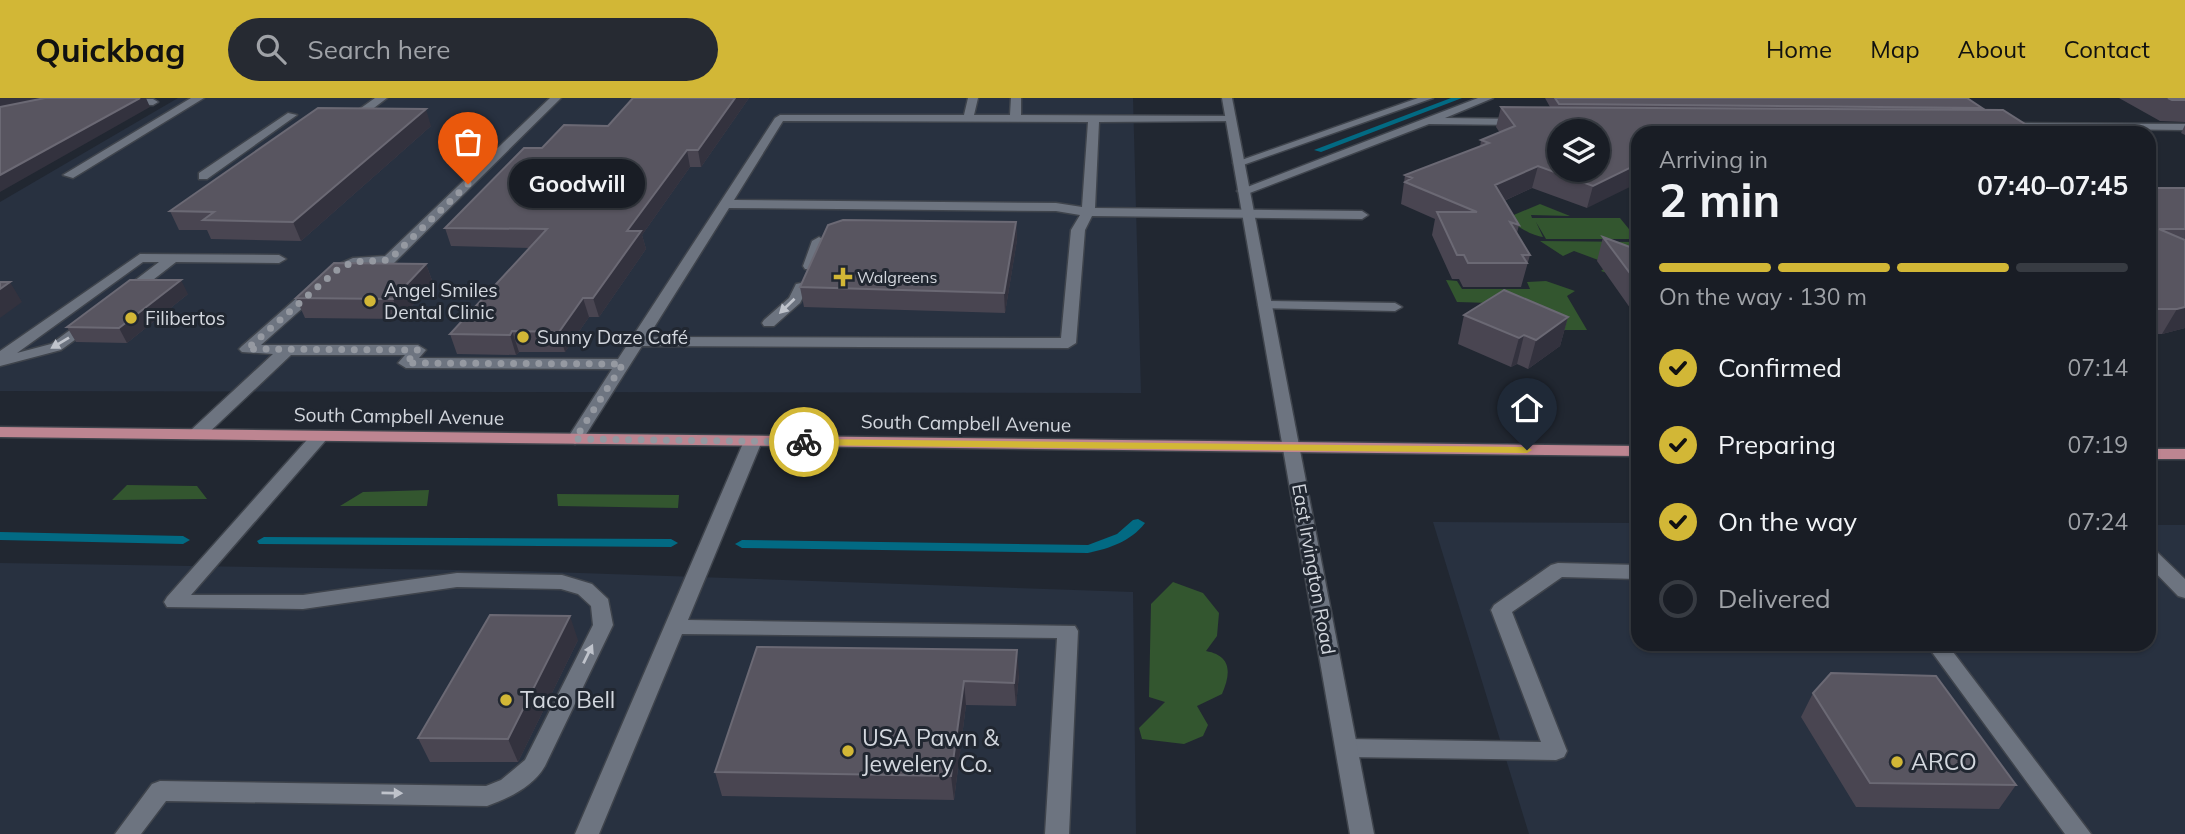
<!DOCTYPE html>
<html lang="en">
<head>
<meta charset="utf-8">
<style>
	body { margin:0; font-family:Mulish,sans-serif; background:#262a32; color:#f1f3f6; height:100vh; display:flex; flex-direction:column; font-size:26px; white-space:nowrap }
	* { box-sizing:border-box; margin:0 }
	p { font-size:23px; color:#9fa2a7 }
	.icon { flex:none; width:38px; height:38px; fill:none; stroke:currentColor; stroke-width:2; stroke-linecap:round; stroke-linejoin:round }
	.map { position:relative; flex:1; overflow:hidden }
	.sheet { position:absolute; left:1631px; top:28px; width:525px; height:525px; display:flex; flex-direction:column; background:#191d25; border-radius:21px; box-shadow:0 2px 5px #0004,0 0 0 2px #373b42 }
	.sheet>* { flex:none }
	.tools { position:absolute; left:1547px; top:21px; display:grid; gap:14px }
	.tools a { display:grid; place-items:center; width:63px; height:63px; border-radius:50%; background:#191d25; box-shadow:0 2px 5px #0004,0 0 0 2px #373b42; font-size:35px }
	.pin { position:absolute; display:grid; place-items:center; width:60px; height:60px; color:#fff; margin:-72px -30px; border-radius:50% 50% 50% 0; rotate:-45deg; box-shadow:0 0 7px #0007 }
	.pin .icon { rotate:45deg }
	.courier { position:absolute; display:grid; place-items:center; width:70px; height:70px; margin:-35px; border:5px solid #d2b736; border-radius:50%; background:#fff; color:#222; box-shadow:0 2px 9px #0007 }
	.bubble { position:absolute; height:49px; border-radius:24px; background:#191d25; box-shadow:0 2px 5px #0004,0 0 0 2px #373b42; font-size:23px; font-weight:700; line-height:49px; text-align:center }
	.overview em { font-style:normal; font-weight:700 }
	.overview div { display:flex; flex-direction:column-reverse }
	.overview { display:flex; align-items:center; justify-content:space-between; height:119px; padding:0 28px }
	h1 { font-size:46px; font-weight:700; line-height:52px }
	.bar { display:grid; grid-template-columns:repeat(4,1fr); gap:10px 7px; align-content:center; height:84px; padding:0 28px }
	.bar i { height:9px; border-radius:5px; background:#373b42 }
	.bar .active { background:#d2b736 }
	.bar p { grid-column:span 4 }
	ol { padding:0 28px; list-style:none }
	li { display:flex; align-items:center; gap:21px; height:77px }
	li p { margin-inline-start:auto }
	li .icon { padding:7px; border-radius:50%; background:#d2b736; color:#111; stroke-width:4 }
	li:last-child { color:#9fa2a7 }
	li i { width:38px; height:38px; border:4px solid #373b42; border-radius:50% }
	header { display:flex; align-items:center; gap:42px; box-sizing:border-box; height:98px; padding:0 35px; background:#d2b736; color:#111 }
	header strong { font-size:33px }
	nav { display:flex; gap:38px; margin-inline-start:auto; font-size:24px }
	.search { width:490px; height:63px; background:#262a32; display:flex; align-items:center; gap:18px; box-sizing:border-box; padding:0 24px; border-radius:38px; color:#9fa2a7; font-size:26px }
	.map>svg:first-child { display:block }
</style>
</head>
<body>
<header>
<strong>Quickbag</strong>
<div class="search"><svg class="icon" aria-label="search" viewBox="0 0 24 24"><circle cx="10" cy="10" r="6"/><path d="M15 15l6 6"/></svg>Search here</div>
<nav><a>Home</a><a>Map</a><a>About</a><a>Contact</a></nav>
</header>
<div class="map">
<svg width="2185" height="736" viewBox="0 0 2185 736">
	<rect width="100%" height="100%" fill="#212731"/>
	<path fill="#283140" d="M178,0H1133L1141,295L0,293V104Z
		M1433,424L1638,425V546H2149V427H2185V736H1529Z
		M0,465L521,473L1133,494L1136,736H0Z"/>
	<path fill="#33562f" d="M1540,106L1570,118L1531,117L1532,120H1620L1637,141H1546L1536,124L1543,139C1534,138 1513,128 1509,119Z
		M1540,143L1638,144V176H1610L1601,173L1609,166L1574,153L1563,158Z
		M1446,182L1457,183L1462,191H1530L1527,184L1546,183L1575,193L1567,198L1587,232H1555L1491,205L1457,204Z
		M127,387L197,388L207,401L112,402Z
		M429,392L427,408H340L363,394Z
		M557,396L679,397L678,410L558,408Z
		M1173,484L1203,495L1219,515L1217,538L1206,553C1232,558 1231,575 1222,596L1197,608L1208,627L1203,638L1184,646L1142,641L1139,630L1165,604L1149,599L1151,506Z"/>
	<g fill="none" stroke-linecap="round" stroke-linejoin="round">
		<path fill="#026a83" fill-rule="evenodd" d="M1451,0H1462L1321,54L1314,52Z
			M1138,421L1145,425C1130,444 1110,450 1088,455L742,450L735,446L742,442L1088,447L1117,436L1133,422Z
			M0,434L183,438L190,442L183,446L0,442Z
			M264,439L671,441L678,445L671,449L259,446L257,443Z"/>
		<defs>
			<path id="lane" d="M191,0H204L73,80L63,77Z
				M375,0H387L362,19H354V15Z
				M550,0H561L394,165L356,168L342,175L261,247H418L426,252L419,260L618,261L775,20L780,17H964L968,0H978L974,17H1010L1011,0H1021V17L1230,18L1235,21L1234,23L1099,24L1095,110L1362,113L1368,117L1362,121L1092,118L1085,132L1076,245L1068,250L642,248L583,341L575,346L567,341L612,271L406,270L398,265L405,257H291L202,341H190L188,337L190,333L273,256L242,254L239,251L242,248L332,169L353,160L385,158ZM783,23L1088,24L1082,109L1056,105L734,102ZM729,110L1056,113L1080,117L1071,132L1061,240L648,239Z
				M1418,0H1433L1243,67L1233,65Z
				M1478,0H1493L1445,20L1521,21L1526,24L1521,27L1429,26L1247,96L1237,93Z
				M125,1H153L158,4L153,7L121,6L120,4Z
				M288,15L297,17L207,81H199V75Z
				M2004,25L2185,26V32L2000,30V26Z
				M819,139L826,143L817,168L815,171H805L803,168L812,143Z
				M140,156L279,157L286,161L279,165L176,164L131,199H121V193L159,164H143L17,255L51,246L85,221H95L97,224L95,227L61,252L0,268V253Z
				M801,185L808,189L800,205L774,228H764L762,225L764,222L789,200L796,186Z
				M1265,203L1395,205L1402,209L1395,213L1260,210L1258,207L1260,204Z
				M320,333L326,334L328,338L326,342L191,497H303L457,475L562,477L592,486L608,501L613,527L545,668C533,689 509,700 487,708L166,703L141,736H115L152,686L160,683L486,688L501,682L525,662L593,527L591,508L578,496L561,491L457,489L303,511L167,509L164,504L167,499L314,334Z
				M753,338L762,343L688,522L1075,528L1078,533L1069,736H1045L1057,540L682,536L599,736H575L744,343Z
				M2149,451L2156,453L2185,481V500L2178,498L2149,468Z
				M1558,465L1638,467V481L1562,479L1512,514L1567,653L1564,659L1556,662L1347,659L1339,656L1336,650L1339,644L1347,641L1541,644L1491,512L1494,507L1551,467Z
				M1926,546H1947L2091,736H2065Z"/>
			<path id="secondary" d="M1222,0H1232L1374,736H1350Z"/>
			<path id="primary" d="M0,329L1638,348V358L0,339Z
				M2149,351H2185V361H2149Z"/>
		</defs>
		<use href="#lane" stroke="#3f444c" stroke-width="3"/>
		<use href="#secondary" stroke="#3f444c" stroke-width="3"/>
		<use href="#primary" stroke="#3f444c" stroke-width="3"/>
		<use href="#lane" fill="#6d7480" fill-rule="evenodd"/>
		<use href="#secondary" fill="#6d7480" fill-rule="evenodd"/>
		<use href="#primary" fill="#bd8591" fill-rule="evenodd"/>
	</g>
	<path fill="#494551" d="M633,0H749L701,69H690L642,137L646,151L599,219H589L565,254H519L516,257L457,256L450,236L530,150L451,148L445,130L542,50L608,28Z
		M1545,0H1967L1982,10L1981,12L1638,35L1587,110L1532,90L1504,103L1519,127L1517,135L1530,157L1521,189H1463L1459,181H1452L1432,137L1435,121L1401,106L1405,77L1480,49L1481,42L1500,35L1496,29L1501,9H1550Z
		M2119,0H2185V24L2160,23Z
		M2185,27V37L2181,35Z
		M431,28L301,143L211,141L207,132H179L170,113Z
		M2149,90H2185V230L2162,236H2149Z
		M1016,124L1017,142L1005,215L804,209L800,189Z
		M1603,139L1638,152V217H1635L1597,163Z
		M426,166L433,185L400,221L305,220L296,200Z
		M188,196L127,245L76,244L67,229Z
		M1464,217L1568,219L1560,248L1528,271L1517,266L1511,269L1458,246Z
		M578,542L518,664H430L418,640Z
		M757,549L1019,576L1016,608L966,607L954,702L722,698L715,674Z
		M1813,595L2016,687L1999,711L1856,709L1801,619Z"/>
	<path fill="#33323e" d="M0,0H52L0,11Z
		M140,0H146L150,9L0,94V77Z
		M735,0H749L701,69L698,52Z
		M426,11L431,28L301,143L293,124Z
		M687,52L690,69L642,137L646,151L599,219L593,200L627,133Z
		M1638,66V85L1587,110L1593,88Z
		M1538,68L1532,90L1490,109L1495,87Z
		M1016,124L1017,142L1005,215L1004,195Z
		M426,166L433,185L400,221L393,201Z
		M181,182L188,196L127,245L119,230Z
		M10,184L22,204L0,220V191Z
		M583,200L589,219L565,254L559,234Z
		M2185,209V230L2162,236L2177,211Z
		M1568,219L1560,248L1528,271L1536,242Z
		M512,233L519,254L516,257L510,237Z
		M1524,237L1517,266L1511,269L1519,240Z
		M570,518L578,542L518,664L508,641Z
		M1017,552L1019,576L1016,608L1014,585Z
		M964,583L966,607L954,702L951,678Z"/>
	<path fill="#585560" stroke="#6b6974" stroke-width="2" fill-rule="evenodd" d="M45,0H140L0,77V9Z
		M633,0H735L698,52H687L627,133H641L593,200H583L559,234L512,233L510,237L450,236L547,131L445,130L524,50H542L564,27L608,28Z
		M1555,0H1967L1982,10L1559,6Z
		M2168,0H2185V2H2172Z
		M1501,9L2003,12L2039,35H1638V66L1593,88L1538,68L1495,87L1519,127L1510,124L1530,157H1522L1527,165H1468L1464,157H1457L1437,114H1477L1405,84L1412,80L1405,77L1489,45L1481,42L1515,28ZM1559,33H1598V72H1559Z
		M318,10L426,11L293,124L203,122L214,114L170,113Z
		M2149,90H2185V131H2159L2185,142V209L2177,211H2149Z
		M843,122L1016,124L1004,195L800,189L828,127Z
		M1603,139L1638,152V186Z
		M334,165L426,166L393,201L296,200Z
		M130,182H181L119,230L67,229Z
		M0,184H10L0,191Z
		M1504,192L1568,219L1536,242L1524,237L1519,240L1464,217Z
		M490,517L570,518L508,641L418,640Z
		M757,549L1017,552L1014,585L964,583L951,678L715,674Z
		M1831,575L1936,578L2016,687L1870,685L1813,595Z"/>
	<defs><path id="oneway-solid" d="M-6-.8H1V-3.2L6.5 0L1 3.2V.8H-6Z" transform="scale(1.75)"/></defs>
	<g fill="#bfc3cb">
		<use href="#oneway-solid" transform="translate(787 208) rotate(136)"/>
		<use href="#oneway-solid" transform="translate(60 245) rotate(149)"/>
		<use href="#oneway-solid" transform="translate(588 556) rotate(-64)"/>
		<use href="#oneway-solid" transform="translate(392 695) rotate(1)"/>
	</g>
	<path fill="#d2b736" d="M804,341L1527,349L1532,352L1527,355L800,347V342Z"/>
	<g fill="none" stroke-linecap="round" stroke-linejoin="round">
		<path stroke="#9599a1" stroke-width="7" stroke-dasharray="0 12.6" d="M468,86L389,162L353,164L337,172L247,251L418,252L406,265L623,266L575,341L804,344"/>
	</g>
	<g fill="#d2b736" stroke="#212731" stroke-width="2.5">
		<path d="M839.5 168.5h7v7h7v7h-7v7h-7v-7h-7v-7h7z"/>
		<circle cx="370" cy="203" r="7"/>
		<circle cx="131" cy="220" r="7"/>
		<circle cx="523" cy="239" r="7"/>
		<circle cx="506" cy="602" r="7"/>
		<circle cx="848" cy="653" r="7"/>
		<circle cx="1897" cy="664" r="7"/>
	</g>
	<g text-anchor="middle" stroke-width="6" stroke-linejoin="round" paint-order="stroke">
		<g font-size="16" fill="#d3d7de" stroke="#212731" text-anchor="start">
			<text x="857" y="185">Walgreens</text>
		</g>
		<g font-size="19" fill="#d3d7de" stroke="#212731" text-anchor="start">
			<text x="384" y="199">Angel Smiles<tspan x="384" dy="22">Dental Clinic</tspan></text>
			<text x="145" y="227">Filibertos</text>
			<text x="537" y="246">Sunny Daze Café</text>
		</g>
		<g font-size="19" fill="#d3d7de" stroke="#212731">
			<text transform="translate(399 318) rotate(1)" y="7">South Campbell Avenue</text>
			<text transform="translate(966 325) rotate(1)" y="7">South Campbell Avenue</text>
			<text transform="translate(1314 471) rotate(80)" y="7">East Irvington Road</text>
		</g>
		<g font-size="23" fill="#d3d7de" stroke="#212731" text-anchor="start">
			<text x="520" y="610">Taco Bell</text>
			<text x="862" y="648">USA Pawn &amp;<tspan x="862" dy="26">Jewelery Co.</tspan></text>
			<text x="1911" y="672">ARCO</text>
		</g>
	</g>
</svg>
<div class="tools">
<a><svg class="icon" aria-label="layers" viewBox="0 0 24 24"><path d="M12 4l9 5-9 5-9-5zM3 14l9 5 9-5"/></svg></a>
</div>
<div class="pin" style="left:468px;top:86px;background:#ea580c"><svg class="icon" aria-label="bag" viewBox="0 0 24 24"><path d="M5 8h14l-1 12H6zM9 8a3 3 0 0 1 6 0"/></svg></div>
<div class="pin" style="left:1527px;top:352px;background:#1f2937"><svg class="icon" aria-label="home" viewBox="0 0 24 24"><path d="M3 11l9-7 9 7M6 9v11h12V9"/></svg></div>
<div class="courier" style="left:804px;top:344px"><svg class="icon" aria-label="bike" viewBox="0 0 24 24"><circle cx="6" cy="16" r="4"/><circle cx="18" cy="16" r="4"/><path d="M6 16l4-8h5l3 8M10 8l3 8H6M13 5h3"/></svg></div>
<div class="bubble" style="left:509px;top:61px;width:136px">Goodwill</div>
<section class="sheet">
<div class="overview"><div><h1>2 min</h1><p>Arriving in</p></div><em>07:40–07:45</em></div>
<div class="bar"><i class="active"></i><i class="active"></i><i class="active"></i><i></i><p>On the way · 130 m</p></div>
<ol>
<li><svg class="icon" aria-label="check" viewBox="0 0 24 24"><path d="M5 12l5 5 9-10"/></svg>Confirmed<p>07:14</p></li>
<li><svg class="icon" aria-label="check" viewBox="0 0 24 24"><path d="M5 12l5 5 9-10"/></svg>Preparing<p>07:19</p></li>
<li><svg class="icon" aria-label="check" viewBox="0 0 24 24"><path d="M5 12l5 5 9-10"/></svg>On the way<p>07:24</p></li>
<li><i></i>Delivered</li>
</ol>
</section>
</div>
</body>
</html>
